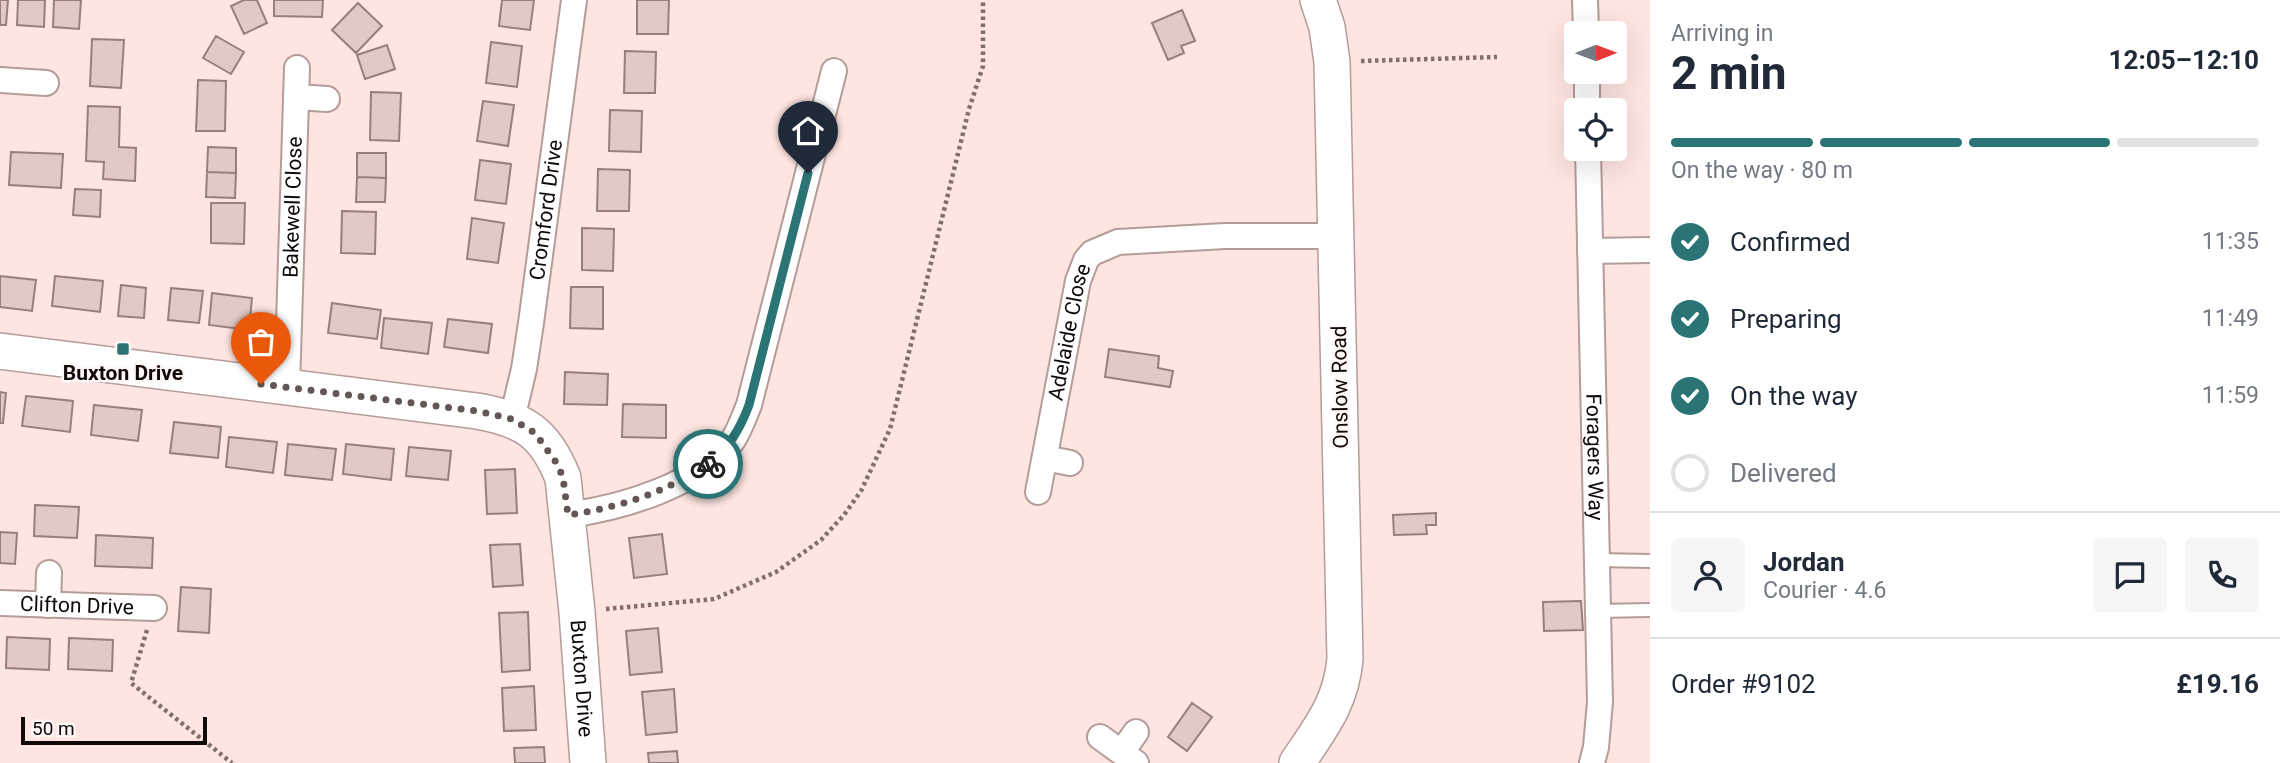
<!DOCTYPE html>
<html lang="en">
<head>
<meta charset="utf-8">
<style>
	body { margin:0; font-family:Roboto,sans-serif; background:#f6f6f7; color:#1f2937; height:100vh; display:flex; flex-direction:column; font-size:26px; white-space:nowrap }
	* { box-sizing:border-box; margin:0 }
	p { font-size:23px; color:#747a83 }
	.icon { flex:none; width:38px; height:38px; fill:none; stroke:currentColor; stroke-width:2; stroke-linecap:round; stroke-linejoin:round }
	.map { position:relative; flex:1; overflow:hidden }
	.sheet { display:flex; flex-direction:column; background:#fff; width:630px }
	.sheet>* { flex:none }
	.needle { width:46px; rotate:89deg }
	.controls { position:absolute; left:1564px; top:21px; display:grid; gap:14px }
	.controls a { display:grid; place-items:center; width:63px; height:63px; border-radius:7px; background:#fff; box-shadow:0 7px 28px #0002; font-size:35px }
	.scale { position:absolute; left:21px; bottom:18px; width:186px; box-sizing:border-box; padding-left:7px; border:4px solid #110908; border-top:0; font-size:19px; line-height:24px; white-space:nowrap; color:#110908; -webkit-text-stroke:5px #fdf7f6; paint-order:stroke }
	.pin { position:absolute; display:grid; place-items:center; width:60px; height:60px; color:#fff; margin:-72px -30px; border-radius:50% 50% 50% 0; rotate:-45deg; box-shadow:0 0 7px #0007 }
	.pin .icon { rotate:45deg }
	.courier { position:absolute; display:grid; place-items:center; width:70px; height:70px; margin:-35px; border:5px solid #2a7475; border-radius:50%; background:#fff; color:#222; box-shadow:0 2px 9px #0007 }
	.headline em { font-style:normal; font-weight:700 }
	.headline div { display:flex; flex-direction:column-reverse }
	.headline { display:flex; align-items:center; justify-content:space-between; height:119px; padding:0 21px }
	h1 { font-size:46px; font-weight:700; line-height:52px }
	.bar { display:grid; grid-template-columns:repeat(4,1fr); gap:10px 7px; align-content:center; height:84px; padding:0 21px }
	.bar i { height:9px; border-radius:5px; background:#e0e1e3 }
	.bar .current { background:#2a7475 }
	.bar p { grid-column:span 4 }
	.line { display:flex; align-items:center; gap:18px; padding:0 21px; border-top:2px solid #e0e1e3 }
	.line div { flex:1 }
	.round { display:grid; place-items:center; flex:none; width:74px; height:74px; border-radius:7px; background:#f6f6f7 }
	ol { padding:0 21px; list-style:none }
	li { display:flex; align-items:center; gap:21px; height:77px }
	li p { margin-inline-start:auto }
	li .icon { padding:7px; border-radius:50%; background:#2a7475; color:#fff; stroke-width:4 }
	li:last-child { color:#747a83 }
	li i { width:38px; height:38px; border:4px solid #e0e1e3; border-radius:50% }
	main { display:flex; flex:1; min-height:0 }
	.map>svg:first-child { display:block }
</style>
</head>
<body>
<main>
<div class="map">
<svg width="1650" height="763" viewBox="0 0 1650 763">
	<rect width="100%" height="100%" fill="#fee5e1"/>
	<path fill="#e2c9c5" stroke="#967f7c" stroke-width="2" d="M0,0H8L6,25H0Z
		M18,0H45L44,27L17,25Z
		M54,0H81L79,29L53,27Z
		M244,0H257L267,23L244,34L231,6Z
		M274,0H323L322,17L274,16Z
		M502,0H534L530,30L499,26Z
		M637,0H669L668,34H637Z
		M358,3L382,26L356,53L332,30Z
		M1182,10L1195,41L1181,46L1184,53L1168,60L1152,23Z
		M216,36L244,52L231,74L203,58Z
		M92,39L124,40L121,88L90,86Z
		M491,42L522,46L517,87L486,83Z
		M387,45L395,69L365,79L357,55Z
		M625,51L656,52L655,93H624Z
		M198,80L226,81L225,131H196Z
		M371,92L401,93L399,141L370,140Z
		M483,101L514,105L508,146L477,141Z
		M88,106L120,107L119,147L136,148L135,181L103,179L104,162L86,161Z
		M610,110L642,111L641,152L609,151Z
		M208,147L236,148V173L207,172Z
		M11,152L63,154L61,188L9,185Z
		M357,153H386V178L357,177Z
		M480,160L511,164L506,204L475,200Z
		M598,169L630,170L629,211H597Z
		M207,172L236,173L235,198L206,197Z
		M357,177L386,178L385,202H356Z
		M75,189L101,190L100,217L73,215Z
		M211,203H245L244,244L211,243Z
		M342,211L376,212L375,254L341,253Z
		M472,218L504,223L498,263L467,259Z
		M582,228L614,229L613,271L582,270Z
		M0,276L36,280L32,311L0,307Z
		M55,276L103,281L100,312L52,306Z
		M121,285L146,288L144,318L118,316Z
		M571,287H603V329L570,328Z
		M171,288L203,291L199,323L168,320Z
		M212,293L252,298L249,330L209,325Z
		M332,303L381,310L377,339L328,333Z
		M384,318L432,323L428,354L381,348Z
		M448,319L492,324L488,353L444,347Z
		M1109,349L1159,356L1158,368L1173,371L1170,387L1105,377Z
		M565,372L608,374L607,405L564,404Z
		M0,392L6,393L3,423H0Z
		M26,396L73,401L70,432L22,426Z
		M623,404L666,405V438L622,437Z
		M94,405L142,410L138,441L91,435Z
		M174,422L221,427L218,458L170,453Z
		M229,437L277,442L273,473L226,467Z
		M288,444L336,449L332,480L285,475Z
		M346,444L394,449L391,480L343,474Z
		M409,447L451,451L448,480L406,476Z
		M515,469L517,513L487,514L485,470Z
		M35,505L79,507L77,538L34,536Z
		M1436,513V525H1426L1427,534L1394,535L1393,515Z
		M0,532L17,533L15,564L0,563Z
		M662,534L667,574L634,578L629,538Z
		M96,535L153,538L152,568L95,566Z
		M520,544L523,585L493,587L490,545Z
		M181,587L211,589L209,633L178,631Z
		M1581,601L1583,630L1544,631L1543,602Z
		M528,612L530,670L502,672L499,613Z
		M658,628L662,672L630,675L626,631Z
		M7,637L50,639L49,670L6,668Z
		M69,638L113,640L112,671L68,669Z
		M534,686L536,730L504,731L502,688Z
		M674,689L677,732L646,735L642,692Z
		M1192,703L1212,717L1187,751L1168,737Z
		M544,747L545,763H515L514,748Z
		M677,751L678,763H649L648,753Z"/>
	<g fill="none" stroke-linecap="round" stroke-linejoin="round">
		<defs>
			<path id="lane" d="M1596,560L1650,561
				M1597,611L1650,610"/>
			<g id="street">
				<path d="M1585,0L1586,33"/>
				<path d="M1587,72V110"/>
				<path d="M0,80L46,83"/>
				<path d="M296,97L327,99"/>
				<path id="s1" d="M1588,149L1600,702L1596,747L1592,763"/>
				<path d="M1590,251L1650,250"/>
				<path id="s2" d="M287,387L297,68"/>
				<path id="s3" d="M512,419L524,369L531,323L574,0"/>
				<path d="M1045,458L1070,463"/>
				<path id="s4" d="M1038,492L1078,281L1086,260L1092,253L1118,242L1225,236H1336"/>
				<path d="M568,515C621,508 700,485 733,440C740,429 744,417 749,405L834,71"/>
				<path id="s5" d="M0,603L154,608"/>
				<path d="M48,605L49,573"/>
				<path d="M1100,737L1136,763"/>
				<path d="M1122,752L1136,732"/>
			</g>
			<g id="secondary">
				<path id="s6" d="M0,351L477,411C523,419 545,432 563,478L577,612L588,763"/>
				<path d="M1297,763C1321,727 1341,703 1345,659L1332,62L1327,27L1318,0"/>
			</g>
		</defs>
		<use href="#lane" stroke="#b49c98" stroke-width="16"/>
		<use href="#street" stroke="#b49c98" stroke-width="28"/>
		<use href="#secondary" stroke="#b49c98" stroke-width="38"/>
		<path stroke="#80706d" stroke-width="4.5" stroke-dasharray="3.5 3.5" stroke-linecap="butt" d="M1361,61L1497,57
			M606,609L714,599L776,572L821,540L844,515L861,491L890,429L969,109L983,66V0
			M147,630L131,683L232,763"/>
		<use href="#lane" stroke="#fff" stroke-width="12"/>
		<use href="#street" stroke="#fff" stroke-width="24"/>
		<use href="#secondary" stroke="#fff" stroke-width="35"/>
	</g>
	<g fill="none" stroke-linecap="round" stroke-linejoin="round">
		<path stroke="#645654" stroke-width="7" stroke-dasharray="0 12.6" d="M261,384L477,411L512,419L535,433L558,465L563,478L568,515C617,508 667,492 708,464"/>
		<path stroke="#2a7475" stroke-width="9" d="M708,464C729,448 740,429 749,405L808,173"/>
	</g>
	<rect fill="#2a7475" stroke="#fdf7f6" stroke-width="2.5" x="116" y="342" width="14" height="14" rx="3.5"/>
	<g text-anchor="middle" stroke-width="5" stroke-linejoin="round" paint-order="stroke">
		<g font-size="21" fill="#110908" stroke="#fdf7f6">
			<text dy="7" stroke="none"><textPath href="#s2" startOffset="180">Bakewell Close</textPath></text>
			<text dy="7" stroke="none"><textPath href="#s3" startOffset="212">Cromford Drive</textPath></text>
			<text dy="7" stroke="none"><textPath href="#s4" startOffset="163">Adelaide Close</textPath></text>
			<text transform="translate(1340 387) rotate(-91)" y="7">Onslow Road</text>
			<text dy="7" stroke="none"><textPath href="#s1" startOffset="308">Foragers Way</textPath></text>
			<text dy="7" stroke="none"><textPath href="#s5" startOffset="77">Clifton Drive</textPath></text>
			<text dy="7" stroke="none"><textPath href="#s6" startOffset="798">Buxton Drive</textPath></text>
		</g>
		<g font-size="21" font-weight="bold" fill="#110908" stroke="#fdf7f6">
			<text x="123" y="380">Buxton Drive</text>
		</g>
	</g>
</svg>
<div class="controls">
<a><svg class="needle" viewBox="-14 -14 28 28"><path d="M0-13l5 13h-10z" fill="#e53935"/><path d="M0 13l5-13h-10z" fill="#747a83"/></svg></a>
<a><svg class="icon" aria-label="locate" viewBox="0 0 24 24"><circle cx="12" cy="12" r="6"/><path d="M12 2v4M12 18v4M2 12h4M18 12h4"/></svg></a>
</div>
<div class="scale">50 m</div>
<div class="pin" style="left:261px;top:384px;background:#ea580c"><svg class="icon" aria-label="bag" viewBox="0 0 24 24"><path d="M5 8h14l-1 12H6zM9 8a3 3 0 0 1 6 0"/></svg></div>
<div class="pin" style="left:808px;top:173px;background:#1f2937"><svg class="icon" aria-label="home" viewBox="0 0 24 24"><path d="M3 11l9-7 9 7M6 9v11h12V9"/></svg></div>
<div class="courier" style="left:708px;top:464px"><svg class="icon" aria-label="bike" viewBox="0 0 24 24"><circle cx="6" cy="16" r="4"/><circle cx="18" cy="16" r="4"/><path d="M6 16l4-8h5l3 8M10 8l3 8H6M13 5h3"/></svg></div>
</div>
<section class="sheet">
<div class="headline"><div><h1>2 min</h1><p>Arriving in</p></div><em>12:05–12:10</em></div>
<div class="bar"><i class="current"></i><i class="current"></i><i class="current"></i><i></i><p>On the way · 80 m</p></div>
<ol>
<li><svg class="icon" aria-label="check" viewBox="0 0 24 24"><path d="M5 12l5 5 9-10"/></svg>Confirmed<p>11:35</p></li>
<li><svg class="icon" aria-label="check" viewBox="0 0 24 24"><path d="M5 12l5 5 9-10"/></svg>Preparing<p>11:49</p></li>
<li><svg class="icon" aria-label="check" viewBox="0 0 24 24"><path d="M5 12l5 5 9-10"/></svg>On the way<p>11:59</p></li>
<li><i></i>Delivered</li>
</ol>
<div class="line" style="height:126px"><a class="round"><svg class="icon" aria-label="person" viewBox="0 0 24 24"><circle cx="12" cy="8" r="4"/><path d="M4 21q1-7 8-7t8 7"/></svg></a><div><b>Jordan</b><p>Courier · 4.6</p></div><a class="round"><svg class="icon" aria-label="chat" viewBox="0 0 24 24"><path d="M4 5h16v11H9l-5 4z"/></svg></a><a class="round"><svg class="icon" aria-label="phone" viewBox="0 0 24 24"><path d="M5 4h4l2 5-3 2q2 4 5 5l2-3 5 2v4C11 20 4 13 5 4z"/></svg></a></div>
<div class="line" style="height:91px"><div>Order #9102</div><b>£19.16</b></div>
</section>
</main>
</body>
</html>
